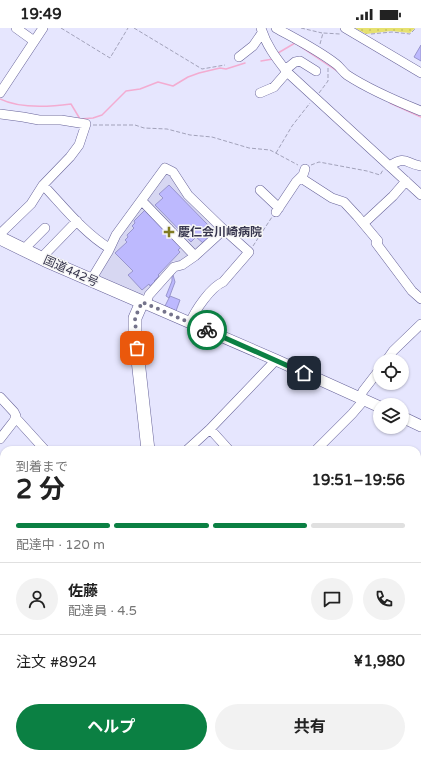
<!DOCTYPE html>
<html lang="ja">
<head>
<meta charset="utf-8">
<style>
	body { margin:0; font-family:"Varela Round","Noto Sans JP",sans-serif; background:#f2f2f2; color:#222; height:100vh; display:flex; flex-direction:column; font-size:15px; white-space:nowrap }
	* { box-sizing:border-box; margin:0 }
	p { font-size:13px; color:#767676 }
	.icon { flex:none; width:22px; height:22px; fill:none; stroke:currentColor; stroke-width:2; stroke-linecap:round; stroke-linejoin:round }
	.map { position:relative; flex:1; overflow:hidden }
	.drawer { position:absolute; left:0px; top:418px; width:421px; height:312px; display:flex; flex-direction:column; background:#fff; border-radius:12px 12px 0 0; box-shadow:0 1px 3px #0004 }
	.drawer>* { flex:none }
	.buttons { position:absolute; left:373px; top:326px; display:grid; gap:8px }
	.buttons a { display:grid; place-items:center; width:36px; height:36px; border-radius:50%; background:#fff; box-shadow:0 1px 3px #0004; font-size:20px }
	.pin { position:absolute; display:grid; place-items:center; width:34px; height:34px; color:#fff; margin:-17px; border-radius:8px; box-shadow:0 2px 6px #0006 }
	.courier { position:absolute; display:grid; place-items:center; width:40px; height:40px; margin:-20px; border:3px solid #0b8043; border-radius:50%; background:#fff; color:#222; box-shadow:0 1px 5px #0007 }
	.overview em { font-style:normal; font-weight:700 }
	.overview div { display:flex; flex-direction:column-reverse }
	.overview { display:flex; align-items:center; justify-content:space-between; height:68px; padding:0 16px }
	h1 { font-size:26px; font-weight:700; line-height:30px }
	.bar { display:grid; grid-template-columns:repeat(4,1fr); gap:6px 4px; align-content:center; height:48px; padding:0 16px }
	.bar i { height:5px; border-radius:3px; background:#e0e0e0 }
	.bar .on { background:#0b8043 }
	.bar p { grid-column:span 4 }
	.line { display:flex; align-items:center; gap:10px; padding:0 16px; border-top:1px solid #e0e0e0 }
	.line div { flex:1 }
	.round { display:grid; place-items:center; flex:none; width:42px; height:42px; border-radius:21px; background:#f2f2f2 }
	.action { display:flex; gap:8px; margin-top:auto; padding:8px 16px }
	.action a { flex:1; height:46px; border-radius:24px; background:#0b8043; color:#fff; font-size:16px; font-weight:700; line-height:46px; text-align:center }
	.action a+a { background:#f2f2f2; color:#222 }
	.status { display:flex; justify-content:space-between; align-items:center; height:28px; padding:0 20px; background:#fff; direction:ltr }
	.status svg { height:11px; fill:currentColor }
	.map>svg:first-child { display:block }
</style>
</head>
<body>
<div class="status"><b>19:49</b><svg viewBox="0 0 49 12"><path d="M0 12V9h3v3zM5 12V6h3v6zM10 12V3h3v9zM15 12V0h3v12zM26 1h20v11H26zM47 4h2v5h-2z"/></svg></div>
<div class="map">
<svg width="421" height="730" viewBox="0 0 421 730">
	<defs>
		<pattern id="grass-dots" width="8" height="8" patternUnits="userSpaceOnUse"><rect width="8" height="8" fill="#e6e170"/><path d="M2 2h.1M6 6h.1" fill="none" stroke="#c6c263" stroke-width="1.8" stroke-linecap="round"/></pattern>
	</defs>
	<rect width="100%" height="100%" fill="#e6e6fe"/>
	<path fill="#d7d7f2" d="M166,143L215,195L217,203L188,230L180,233H173L145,265L140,267L96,247L117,210Z"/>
	<path fill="url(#grass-dots)" d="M355,0H415L410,5L391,3L366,6Z"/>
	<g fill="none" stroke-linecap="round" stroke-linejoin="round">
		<path stroke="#f3acd1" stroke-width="1.5" d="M298,17L337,43
			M278,25L295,15
			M261,33L273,31
			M0,71C20,81 49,79 71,76L80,91L93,90L102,87L126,63L140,61L158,54L173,58L188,49L199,45L220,40L226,41L245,35
			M390,75L421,89
			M309,422L312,419
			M0,520H4
			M0,729L1,730
			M311,730L312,726"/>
	</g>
	<path fill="#bdb9fe" stroke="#9895cd" d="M421,17V33L414,29Z
		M169,157L208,197L203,202L209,209L203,215L196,209L191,214L155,177L163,170L159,166Z
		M145,182L181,219L178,222L180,224L158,247L159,248L154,253L155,254L150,258L149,256L142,262L128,247L133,243L115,225L127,214L125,212L128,209L127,207L134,200L132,198L135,195L134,193Z
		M173,247L175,254L169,270L166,268L172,253V249Z
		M170,268L180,272L176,283L165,278Z"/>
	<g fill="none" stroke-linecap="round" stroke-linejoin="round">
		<defs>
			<path id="minor" d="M16,0L34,13
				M261,0C266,17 276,30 287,44L421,167
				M276,0C296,11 318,22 336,36C340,39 343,44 347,47C370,62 396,73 421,83
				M345,0L421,45
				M239,29L253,18L262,5
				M285,42L295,34L300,33L316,43
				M0,65L43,0
				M260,65L274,59L287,44
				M0,86L23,89L39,92H61L86,96L79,117L70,129L43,157L31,176L0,206
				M389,138C407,127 404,135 421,138
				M301,150L332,170L344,174L357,188L378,213
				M43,157C63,178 84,205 109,220
				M260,162L279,180
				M142,173L195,228
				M276,184L296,154L303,147L305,141
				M364,195L393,168L406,153
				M376,215L412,263L421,271
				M26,223L28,217L45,200
				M45,226L77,193
				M91,252L108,224L116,207L165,140L173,144L188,167L221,199L218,207L195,228L182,237L174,239L149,267L146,275
				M190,295C195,282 211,259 223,254L249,224L221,199
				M386,333L393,323L421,296
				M0,369L14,384L16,388L14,393L0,411
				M360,370L363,363L380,341
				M15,389L45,422
				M210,401L229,422
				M187,422L210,401L276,332
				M316,422L352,386L364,372
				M417,440L421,437
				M0,488L4,492
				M0,506L4,501
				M0,525H4
				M417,577L421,582
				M0,608L4,604
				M417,662L421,667
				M120,726L123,730
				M415,730L421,724"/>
			<path id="major" d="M142,274L276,332L380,379
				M402,389L421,398"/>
			<path id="highway" d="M0,210L45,232L142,274L135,290V305L148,422
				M252,726L256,730"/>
		</defs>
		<use href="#minor" stroke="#676399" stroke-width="10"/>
		<use href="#major" stroke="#676399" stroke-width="12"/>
		<use href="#highway" stroke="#676399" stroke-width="14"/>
		<path stroke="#a2a2ba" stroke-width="1" stroke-dasharray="4 2" stroke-linecap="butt" d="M61,0L110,30L128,0
			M134,0L202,41L225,37
			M301,0L322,5
			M371,6L392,4L410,6L416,0
			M320,16L323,5L340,6
			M319,65L328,53V39
			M93,97H135L144,100L167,101L190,107L212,109L249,120L270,122L298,137
			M276,125L292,98L310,75
			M311,137L319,134L367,143L380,147L383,142
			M253,218L272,189
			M0,574L4,578
			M49,726L52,730
			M237,726L240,730"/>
		<use href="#minor" stroke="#fff" stroke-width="9"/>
		<use href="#major" stroke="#fff" stroke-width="11"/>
		<use href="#highway" stroke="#fff" stroke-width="13"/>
	</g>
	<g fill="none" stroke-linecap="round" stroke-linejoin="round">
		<path stroke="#74738b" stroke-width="4" stroke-dasharray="0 7.2" d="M137,320L135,290L142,274L207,302"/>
		<path stroke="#0b8043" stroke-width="5" d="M207,302L304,345"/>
	</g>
	<path fill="#807b22" stroke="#f6f6f6" stroke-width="1.5" d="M167 198h4v4h4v4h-4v4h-4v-4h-4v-4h4z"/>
	<g text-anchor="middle" stroke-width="3" stroke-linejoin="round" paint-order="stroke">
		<g font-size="12" font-weight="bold" fill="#36354d" stroke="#f6f6f6" text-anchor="start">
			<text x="178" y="208">慶仁会川崎病院</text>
		</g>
		<g font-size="12" fill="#36354d" stroke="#f6f6f6">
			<text transform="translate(71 243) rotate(24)" y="4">国道442号</text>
		</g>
	</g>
</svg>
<div class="buttons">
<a><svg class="icon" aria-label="locate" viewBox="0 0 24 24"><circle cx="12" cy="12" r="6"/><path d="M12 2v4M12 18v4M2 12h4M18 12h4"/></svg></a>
<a><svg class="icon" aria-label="layers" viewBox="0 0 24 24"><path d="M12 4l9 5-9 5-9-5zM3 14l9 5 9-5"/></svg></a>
</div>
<div class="pin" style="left:137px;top:320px;background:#ea580c"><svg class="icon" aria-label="bag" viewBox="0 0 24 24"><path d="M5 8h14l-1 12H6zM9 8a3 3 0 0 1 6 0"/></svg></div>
<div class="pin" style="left:304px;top:345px;background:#1f2937"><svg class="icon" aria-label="home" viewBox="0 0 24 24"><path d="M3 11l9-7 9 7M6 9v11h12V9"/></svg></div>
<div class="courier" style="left:207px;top:302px"><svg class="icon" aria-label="bike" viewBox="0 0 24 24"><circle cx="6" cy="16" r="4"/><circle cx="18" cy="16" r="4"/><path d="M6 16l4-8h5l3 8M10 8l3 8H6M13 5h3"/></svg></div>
<section class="drawer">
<div class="overview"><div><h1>2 分</h1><p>到着まで</p></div><em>19:51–19:56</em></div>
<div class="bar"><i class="on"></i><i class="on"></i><i class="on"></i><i></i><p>配達中 · 120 m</p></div>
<div class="line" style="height:72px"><a class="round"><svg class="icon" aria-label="person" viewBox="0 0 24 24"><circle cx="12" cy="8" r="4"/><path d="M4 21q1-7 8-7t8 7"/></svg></a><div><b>佐藤</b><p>配達員 · 4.5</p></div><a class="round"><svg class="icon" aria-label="chat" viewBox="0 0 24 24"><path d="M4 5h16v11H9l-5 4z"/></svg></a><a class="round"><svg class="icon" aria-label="phone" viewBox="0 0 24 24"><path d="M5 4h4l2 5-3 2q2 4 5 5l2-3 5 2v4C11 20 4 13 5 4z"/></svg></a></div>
<div class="line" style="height:52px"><div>注文 #8924</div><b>¥1,980</b></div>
<div class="action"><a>ヘルプ</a><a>共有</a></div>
</section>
</div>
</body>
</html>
